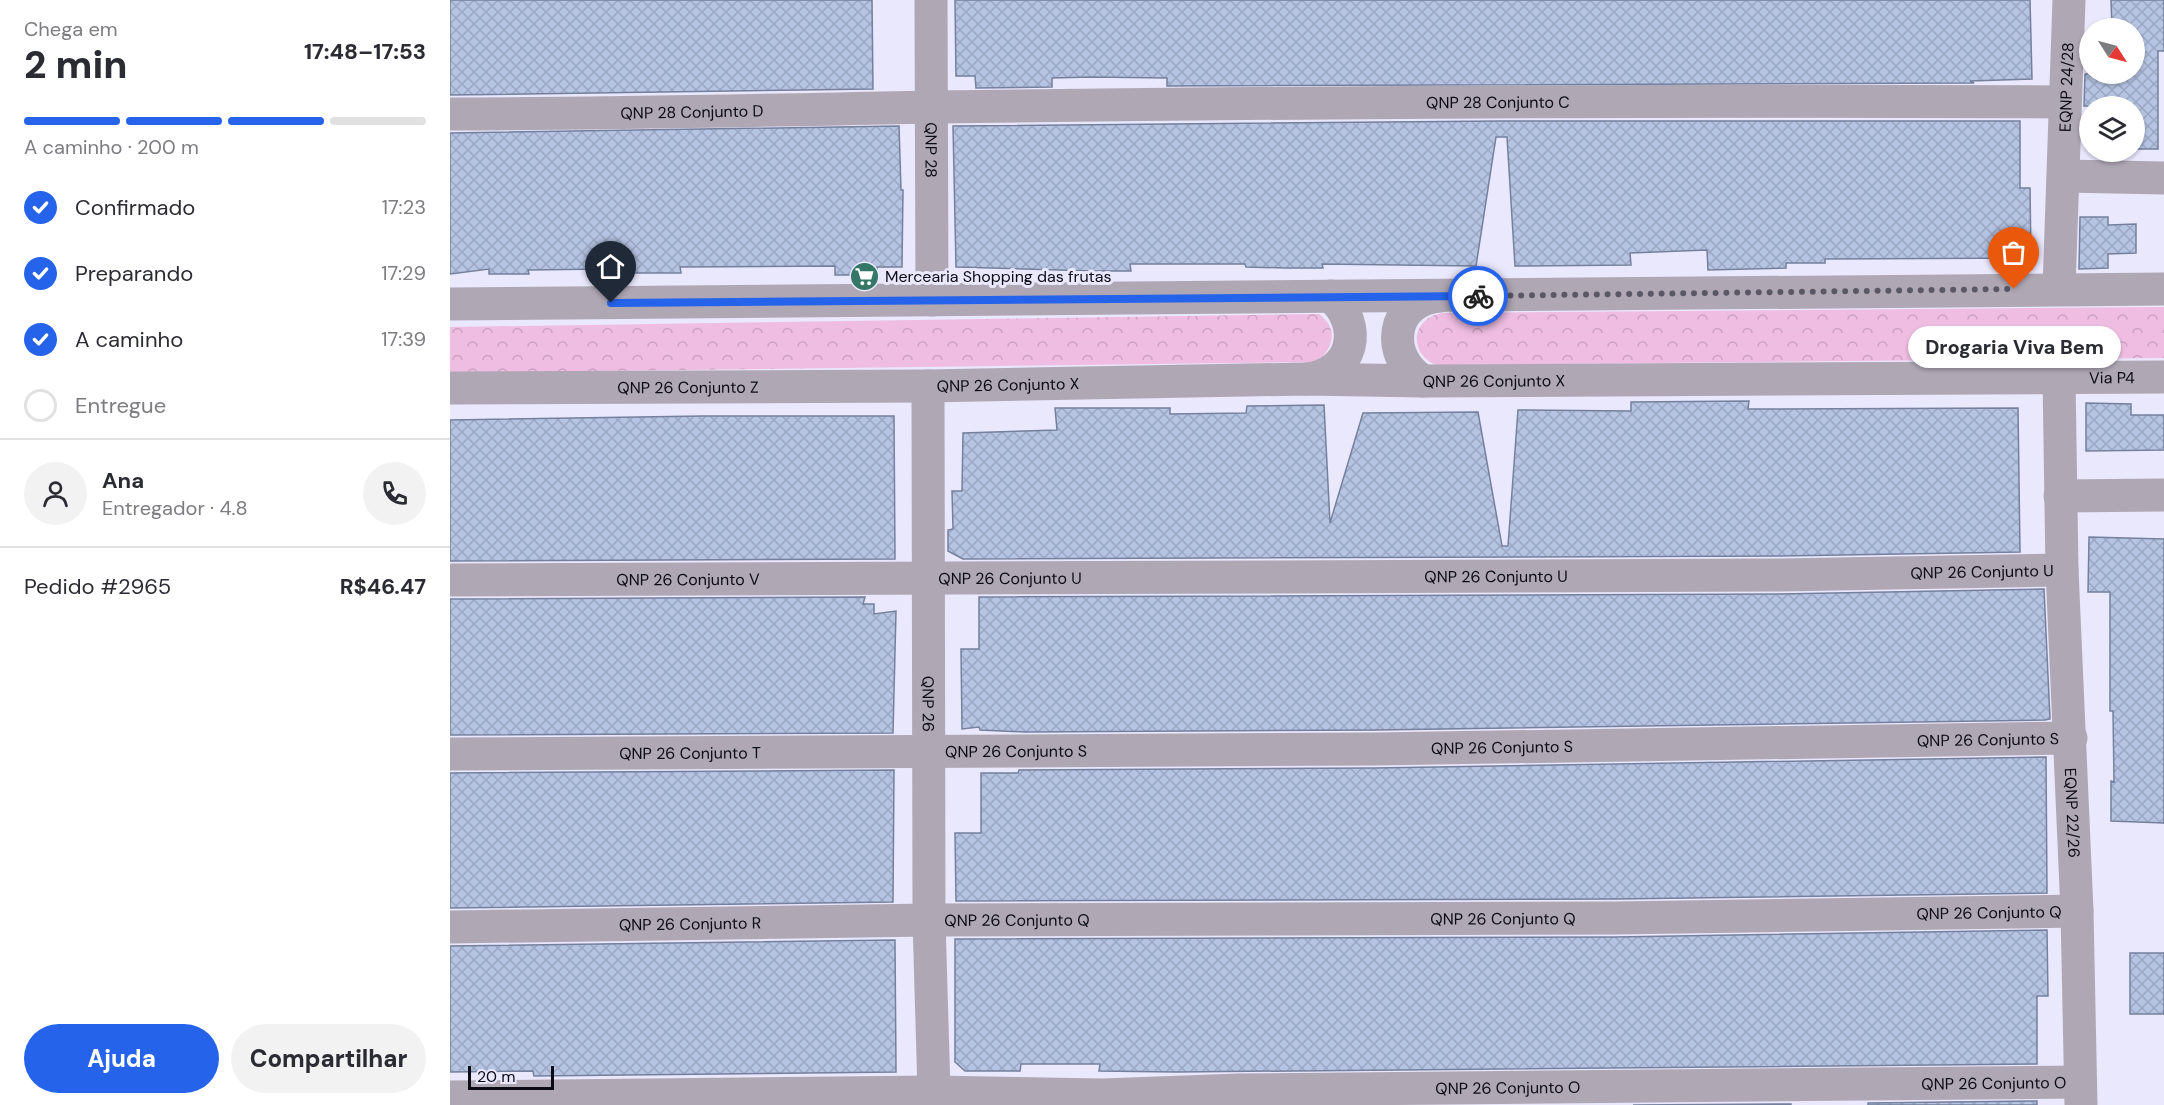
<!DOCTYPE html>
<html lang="pt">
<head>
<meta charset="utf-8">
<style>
	body { margin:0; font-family:"DM Sans",sans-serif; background:#f2f2f3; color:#2b2b33; height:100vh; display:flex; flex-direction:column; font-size:22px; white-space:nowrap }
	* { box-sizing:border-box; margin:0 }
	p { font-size:20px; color:#7c7c81 }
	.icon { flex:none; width:33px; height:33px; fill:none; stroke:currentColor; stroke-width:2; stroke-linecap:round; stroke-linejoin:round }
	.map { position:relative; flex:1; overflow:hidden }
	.drawer { display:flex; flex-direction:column; background:#fff; width:450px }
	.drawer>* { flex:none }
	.needle { width:39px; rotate:126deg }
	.fabs { position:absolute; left:1629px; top:18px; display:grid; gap:12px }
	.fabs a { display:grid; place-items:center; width:66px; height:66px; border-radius:50%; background:#fff; box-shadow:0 2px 4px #0004; font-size:30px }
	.scale { position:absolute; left:18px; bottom:15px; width:86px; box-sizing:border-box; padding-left:6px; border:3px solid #0c0a15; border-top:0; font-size:16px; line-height:21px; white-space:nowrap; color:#0c0a15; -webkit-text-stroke:4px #eae8fd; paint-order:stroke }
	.pin { position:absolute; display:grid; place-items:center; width:51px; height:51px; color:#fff; margin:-62px -26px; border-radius:50% 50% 50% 0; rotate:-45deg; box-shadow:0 0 6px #0007 }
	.pin .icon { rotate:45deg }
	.courier { position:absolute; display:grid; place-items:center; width:60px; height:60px; margin:-30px; border:4px solid #2563eb; border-radius:50%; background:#fff; color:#222; box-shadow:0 2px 8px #0007 }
	.bubble { position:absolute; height:42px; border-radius:21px; background:#fff; box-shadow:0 2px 4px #0004; font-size:20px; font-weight:800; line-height:42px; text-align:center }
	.head em { font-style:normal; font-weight:800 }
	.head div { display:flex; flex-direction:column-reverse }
	.head { display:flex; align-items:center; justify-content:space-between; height:102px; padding:0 24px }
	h1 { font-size:39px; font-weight:800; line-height:45px }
	.bar { display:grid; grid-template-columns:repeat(4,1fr); gap:9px 6px; align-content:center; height:72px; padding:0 24px }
	.bar i { height:8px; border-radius:4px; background:#e1e1e2 }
	.bar .active { background:#2563eb }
	.bar p { grid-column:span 4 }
	.line { display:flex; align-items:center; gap:15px; padding:0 24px; border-top:2px solid #e1e1e2 }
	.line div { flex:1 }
	.round { display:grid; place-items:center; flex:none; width:63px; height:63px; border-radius:32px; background:#f2f2f3 }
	ol { padding:0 24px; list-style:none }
	li { display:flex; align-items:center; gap:18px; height:66px }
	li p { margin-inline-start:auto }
	li .icon { padding:6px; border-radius:50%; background:#2563eb; color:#fff; stroke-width:4 }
	li:last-child { color:#7c7c81 }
	li i { width:33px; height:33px; border:3px solid #e1e1e2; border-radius:50% }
	.action { display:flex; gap:12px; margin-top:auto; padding:12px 24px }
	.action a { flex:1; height:69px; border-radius:36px; background:#2563eb; color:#fff; font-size:24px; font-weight:800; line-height:69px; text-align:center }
	.action a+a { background:#f2f2f3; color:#2b2b33 }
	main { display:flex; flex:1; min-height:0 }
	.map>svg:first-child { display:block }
</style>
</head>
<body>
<main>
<section class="drawer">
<div class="head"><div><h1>2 min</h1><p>Chega em</p></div><em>17:48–17:53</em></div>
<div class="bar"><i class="active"></i><i class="active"></i><i class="active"></i><i></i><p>A caminho · 200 m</p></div>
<ol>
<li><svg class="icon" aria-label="check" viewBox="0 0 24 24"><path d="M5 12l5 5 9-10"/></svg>Confirmado<p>17:23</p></li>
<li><svg class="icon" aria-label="check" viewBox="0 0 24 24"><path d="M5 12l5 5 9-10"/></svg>Preparando<p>17:29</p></li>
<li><svg class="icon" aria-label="check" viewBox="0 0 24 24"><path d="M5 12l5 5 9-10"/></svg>A caminho<p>17:39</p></li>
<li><i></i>Entregue</li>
</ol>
<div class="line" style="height:108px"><a class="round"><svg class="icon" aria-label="person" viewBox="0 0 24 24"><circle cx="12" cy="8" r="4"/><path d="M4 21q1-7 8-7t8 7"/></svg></a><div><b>Ana</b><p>Entregador · 4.8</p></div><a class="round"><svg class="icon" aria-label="phone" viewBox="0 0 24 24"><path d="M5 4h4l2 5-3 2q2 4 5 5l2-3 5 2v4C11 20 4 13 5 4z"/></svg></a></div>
<div class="line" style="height:78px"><div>Pedido #2965</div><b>R$46.47</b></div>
<div class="action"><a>Ajuda</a><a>Compartilhar</a></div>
</section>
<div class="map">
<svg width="1714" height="1105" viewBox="0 0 1714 1105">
	<defs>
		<pattern id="park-crowns" width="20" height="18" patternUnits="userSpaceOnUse" patternTransform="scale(1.5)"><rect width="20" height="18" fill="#efbde2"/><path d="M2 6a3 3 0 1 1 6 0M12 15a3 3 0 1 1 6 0" fill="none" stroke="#cca1c1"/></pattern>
		<pattern id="building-cross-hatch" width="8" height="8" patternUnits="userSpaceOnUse" patternTransform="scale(1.5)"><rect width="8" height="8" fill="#b6c4e3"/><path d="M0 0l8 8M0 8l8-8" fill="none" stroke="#9ba7c2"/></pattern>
	</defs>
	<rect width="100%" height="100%" fill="#eae8fd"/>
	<path fill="url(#park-crowns)" d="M1714,307V358L986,365C957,353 962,317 993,313Z
		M869,314C889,329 883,347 868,362L0,373V327Z"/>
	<path fill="url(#building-cross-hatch)" stroke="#74809d" stroke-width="1.5" d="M0,0H422L423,89L0,95Z
		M505,0H1580L1582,79L1520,81L1524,83L717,86V78L641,77L602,78V87L526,88L525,76H506Z
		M1661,0H1714V51H1708V149H1684V106H1634L1635,74H1684V28H1662Z
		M1050,121H1570V188H1580L1581,258L1375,259V263H1336V268L1258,270L1257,250L1180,253L1181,265L1065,266L1057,137H1046L1026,266L872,264L873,268H835L796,267L795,264H680L681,271H643L506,267L503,126Z
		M449,126L451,190H453L452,267H427V275H385V266L230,267L231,273H155L154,269L78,270L79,274H39V269L0,274V133Z
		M1630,217H1658V225L1686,224V253L1658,254V268L1629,269Z
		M1299,401L1298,409L1568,408L1570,552L1330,556L513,559L498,551V530L503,529L502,491H512L513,433L607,430L605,408H720V414L796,413L797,406L874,405L880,523L913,413L1028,412L1052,546H1058L1068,410L1181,411V402Z
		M1636,403L1681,404V415H1714V450L1636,451Z
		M253,416H444L445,559L0,561V420Z
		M1639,537L1714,539V823L1661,821V781L1664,782L1663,711H1660V592H1638Z
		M1594,589L1600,719L1595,720L925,730L575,732L530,730L529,727L512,729L511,649H529V597L1330,594Z
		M415,597L413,604H424V614L446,611L443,733L0,735V599Z
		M1596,757L1597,893L1165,899L506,901L505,833H531V773H568L569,770L925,768Z
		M444,770L443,902L0,908V773Z
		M1597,930L1598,996H1587V1064L726,1072L649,1071L650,1064H571L570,1071H515L505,1062V939L1165,937Z
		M445,940L446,1072L84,1076L83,1071L0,1072V946Z
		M1680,953H1714V1014H1680Z
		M1587,1101V1105H1418V1103Z
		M1341,1104V1105H1183Z"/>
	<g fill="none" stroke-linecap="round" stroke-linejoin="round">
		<g stroke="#afa7b4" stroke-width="33">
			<path id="s1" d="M481,0L482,300"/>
			<path id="s2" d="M0,114C162,114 324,110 487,107C862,102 1238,100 1614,102"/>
			<path d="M1614,176L1714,178"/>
			<path id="s3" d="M1609,288L1619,0"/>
			<path d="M0,304L1714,289"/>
			<path id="s4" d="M1609,377L1612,570L1627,911L1631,1105"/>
			<path d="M857,379C904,373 914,326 881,296"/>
			<path d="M973,381C934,357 940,300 990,296"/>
			<path id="s5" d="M478,386L479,920L484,1092"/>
			<path id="s6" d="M0,388L478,386L855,379L973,381L1714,377"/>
			<path d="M1610,496L1714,495"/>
			<path id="s7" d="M0,580L1330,575L1612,570"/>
			<path id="s8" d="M0,754L925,749L1621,738"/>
			<path id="s9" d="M0,927L479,920L1165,918L1627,911"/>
			<path id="s10" d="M0,1097L484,1092L653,1095L789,1090L1630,1082"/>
		</g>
	</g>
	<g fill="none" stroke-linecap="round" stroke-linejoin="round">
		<path stroke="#5a5866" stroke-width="6" stroke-dasharray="0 10.8" d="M1028,296L1564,289"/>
		<path stroke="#2563eb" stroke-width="8" d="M161,303L1028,296"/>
	</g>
	<defs>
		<symbol id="supermarket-disc" viewBox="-11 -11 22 22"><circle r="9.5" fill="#357767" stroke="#eae8fd"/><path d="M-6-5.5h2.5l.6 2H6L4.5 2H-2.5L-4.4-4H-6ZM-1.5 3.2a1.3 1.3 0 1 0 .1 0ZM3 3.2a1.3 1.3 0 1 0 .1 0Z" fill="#fff"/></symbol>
	</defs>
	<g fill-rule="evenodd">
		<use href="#supermarket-disc" x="398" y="260" width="33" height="33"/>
	</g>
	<g text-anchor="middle" stroke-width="6" stroke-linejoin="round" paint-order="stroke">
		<g font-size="16" fill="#0c0a15" stroke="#eae8fd">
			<text dy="6" stroke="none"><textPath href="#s3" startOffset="201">EQNP 24/28</textPath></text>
			<text dy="6" stroke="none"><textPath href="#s2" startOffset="1048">QNP 28 Conjunto C</textPath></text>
			<text dy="6" stroke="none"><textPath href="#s2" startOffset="242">QNP 28 Conjunto D</textPath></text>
			<text dy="6" stroke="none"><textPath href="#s1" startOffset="150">QNP 28</textPath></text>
			<text dy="6" stroke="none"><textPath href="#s6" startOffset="1662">Via P4</textPath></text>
			<text dy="6" stroke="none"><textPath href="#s6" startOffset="1044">QNP 26 Conjunto X</textPath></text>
			<text dy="6" stroke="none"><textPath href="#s6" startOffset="558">QNP 26 Conjunto X</textPath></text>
			<text dy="6" stroke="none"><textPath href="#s6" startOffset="238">QNP 26 Conjunto Z</textPath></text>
			<text dy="6" stroke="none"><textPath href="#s7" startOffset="1532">QNP 26 Conjunto U</textPath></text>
			<text dy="6" stroke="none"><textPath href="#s7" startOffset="1046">QNP 26 Conjunto U</textPath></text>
			<text dy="6" stroke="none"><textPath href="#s7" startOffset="560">QNP 26 Conjunto U</textPath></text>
			<text dy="6" stroke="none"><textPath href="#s7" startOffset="238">QNP 26 Conjunto V</textPath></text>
			<text dy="6" stroke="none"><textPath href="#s5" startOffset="318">QNP 26</textPath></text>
			<text dy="6" stroke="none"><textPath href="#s8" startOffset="1538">QNP 26 Conjunto S</textPath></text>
			<text dy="6" stroke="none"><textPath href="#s8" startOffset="1052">QNP 26 Conjunto S</textPath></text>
			<text dy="6" stroke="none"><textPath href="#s8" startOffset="566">QNP 26 Conjunto S</textPath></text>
			<text dy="6" stroke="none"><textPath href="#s8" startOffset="240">QNP 26 Conjunto T</textPath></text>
			<text dy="6" stroke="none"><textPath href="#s4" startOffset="436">EQNP 22/26</textPath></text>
			<text dy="6" stroke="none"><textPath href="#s9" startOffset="1539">QNP 26 Conjunto Q</textPath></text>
			<text dy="6" stroke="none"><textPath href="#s9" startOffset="1053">QNP 26 Conjunto Q</textPath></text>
			<text dy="6" stroke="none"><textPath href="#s9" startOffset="567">QNP 26 Conjunto Q</textPath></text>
			<text dy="6" stroke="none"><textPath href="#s9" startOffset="240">QNP 26 Conjunto R</textPath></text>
			<text dy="6" stroke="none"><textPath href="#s10" startOffset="1544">QNP 26 Conjunto O</textPath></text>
			<text dy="6" stroke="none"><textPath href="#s10" startOffset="1058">QNP 26 Conjunto O</textPath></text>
		</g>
		<g font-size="16" fill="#0c0a15" stroke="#eae8fd" text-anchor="start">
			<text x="435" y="282">Mercearia Shopping das frutas</text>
		</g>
	</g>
</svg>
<div class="fabs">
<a><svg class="needle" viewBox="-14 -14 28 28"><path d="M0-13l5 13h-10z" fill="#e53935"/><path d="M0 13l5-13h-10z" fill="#7c7c81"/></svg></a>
<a><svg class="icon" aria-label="layers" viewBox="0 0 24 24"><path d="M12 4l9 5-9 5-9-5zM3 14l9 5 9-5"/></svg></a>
</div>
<div class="scale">20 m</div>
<div class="pin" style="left:1564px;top:289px;background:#ea580c"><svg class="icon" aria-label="bag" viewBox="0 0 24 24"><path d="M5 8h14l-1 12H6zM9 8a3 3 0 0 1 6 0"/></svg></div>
<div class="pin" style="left:161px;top:303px;background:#1f2937"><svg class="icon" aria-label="home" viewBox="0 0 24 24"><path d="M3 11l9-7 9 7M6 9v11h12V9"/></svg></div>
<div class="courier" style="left:1028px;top:296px"><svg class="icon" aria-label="bike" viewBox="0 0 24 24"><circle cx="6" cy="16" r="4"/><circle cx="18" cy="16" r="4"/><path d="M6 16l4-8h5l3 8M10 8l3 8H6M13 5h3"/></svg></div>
<div class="bubble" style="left:1458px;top:326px;width:213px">Drogaria Viva Bem</div>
</div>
</main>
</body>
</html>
